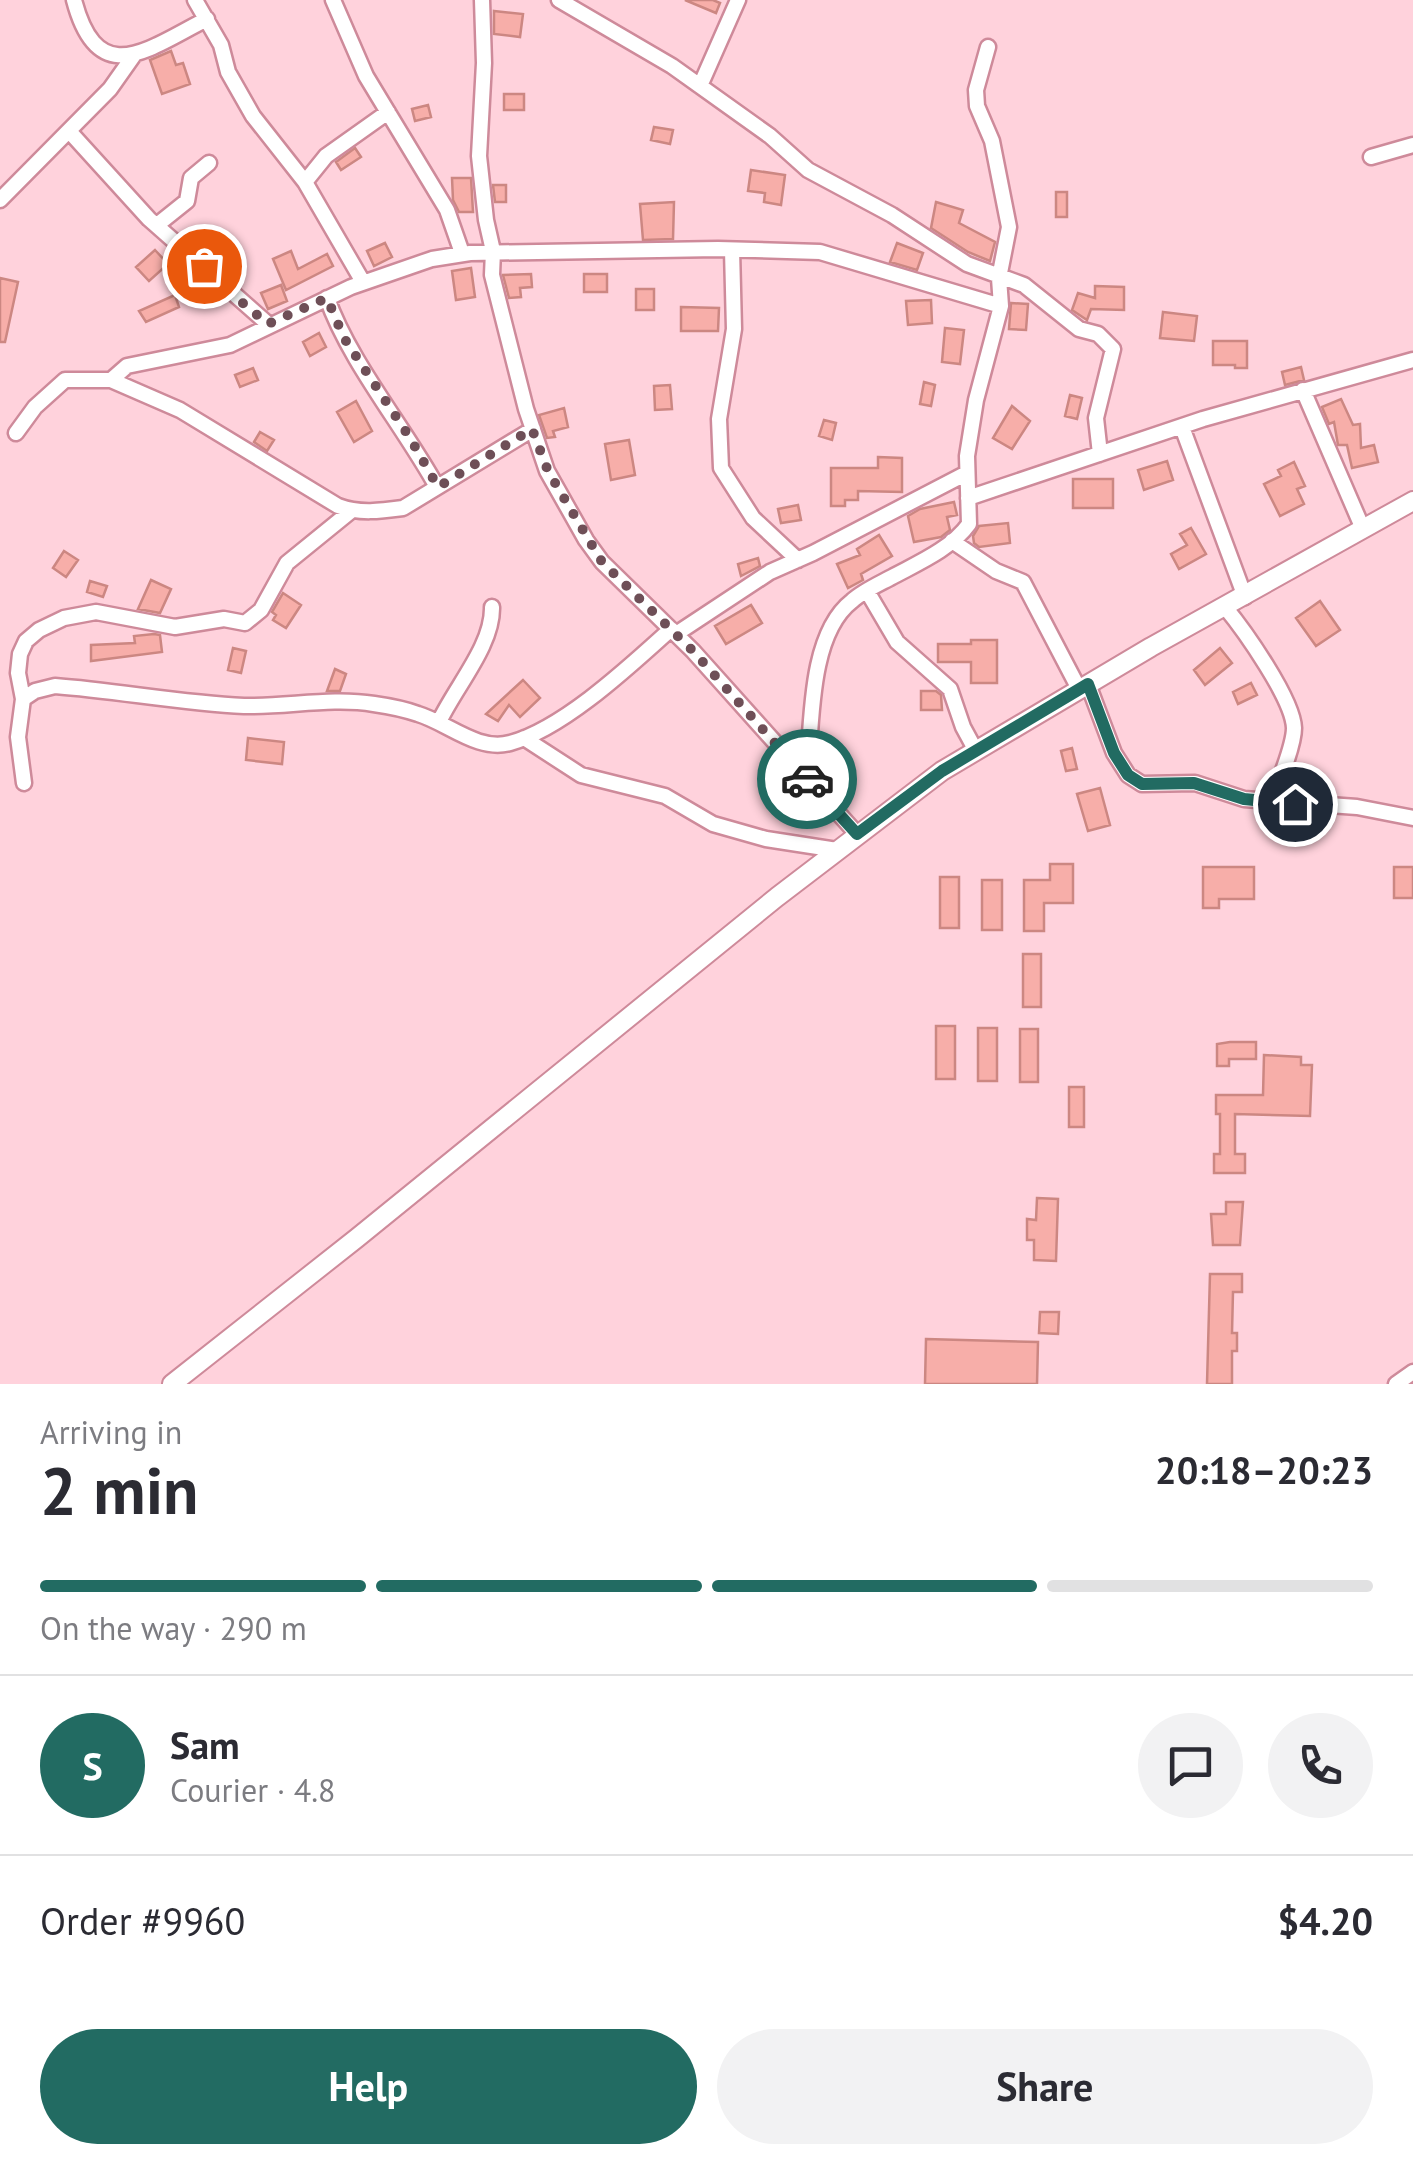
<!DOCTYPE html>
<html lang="en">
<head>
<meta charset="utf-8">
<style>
	body { margin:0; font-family:"PT Sans",sans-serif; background:#f2f2f3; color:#2b2b33; height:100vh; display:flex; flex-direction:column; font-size:38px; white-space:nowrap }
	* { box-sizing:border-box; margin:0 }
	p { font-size:32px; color:#7c7c81 }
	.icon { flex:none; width:55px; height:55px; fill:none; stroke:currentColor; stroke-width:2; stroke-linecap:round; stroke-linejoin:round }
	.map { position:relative; height:1384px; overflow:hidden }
	.details { display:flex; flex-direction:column; background:#fff; flex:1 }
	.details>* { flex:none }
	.pin { position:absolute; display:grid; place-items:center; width:85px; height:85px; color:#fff; margin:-42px; border:5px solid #fff; border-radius:50%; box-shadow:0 2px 10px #0007 }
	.courier { position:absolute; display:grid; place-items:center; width:100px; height:100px; margin:-50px; border:8px solid #226b62; border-radius:50%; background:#fff; color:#222; box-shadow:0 2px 12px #0007 }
	.headline em { font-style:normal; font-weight:800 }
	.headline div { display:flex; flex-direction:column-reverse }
	.headline { display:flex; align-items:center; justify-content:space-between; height:170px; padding:0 40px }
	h1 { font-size:65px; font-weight:800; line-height:75px }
	.bar { display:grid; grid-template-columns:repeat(4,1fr); gap:15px 10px; align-content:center; height:120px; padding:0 40px }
	.bar i { height:12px; border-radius:8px; background:#e1e1e2 }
	.bar .active { background:#226b62 }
	.bar p { grid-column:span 4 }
	.line { display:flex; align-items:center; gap:25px; padding:0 40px; border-top:2px solid #e1e1e2 }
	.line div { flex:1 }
	.round { display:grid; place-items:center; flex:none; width:105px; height:105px; border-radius:52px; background:#f2f2f3 }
	.button { display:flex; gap:20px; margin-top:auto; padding:20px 40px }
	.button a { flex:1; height:115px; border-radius:60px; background:#226b62; color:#fff; font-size:40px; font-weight:800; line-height:115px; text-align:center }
	.button a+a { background:#f2f2f3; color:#2b2b33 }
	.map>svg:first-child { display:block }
</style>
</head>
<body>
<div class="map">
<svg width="1413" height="1384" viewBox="0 0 1413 1384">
	<rect width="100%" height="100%" fill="#ffd2dc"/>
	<path fill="#f7aea9" stroke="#cc8782" stroke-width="2.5" d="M685,0H713L720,3L716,13Z
		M494,11L523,14L520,37L494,34Z
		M171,51L176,65L183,63L190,84L162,94L150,60Z
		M504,94H524V110H504Z
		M428,105L431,117L415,121L412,109Z
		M654,127L673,130L670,144L651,140Z
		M355,148L361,157L341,170L336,162Z
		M751,170L785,175L781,205L764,202L765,193L748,191Z
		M452,178H471L473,212H459L453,200Z
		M493,185H506V202H495Z
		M1056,192H1067V217H1056Z
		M674,202L673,239L643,240L640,204Z
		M936,202L963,210L959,223L995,242L990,261L968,252L931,228Z
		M385,243L392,257L374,266L367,251Z
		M897,243L923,253L917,270L890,262Z
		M155,250L168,264L149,281L136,267Z
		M291,251L298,269L327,254L333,266L286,290L273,259Z
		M471,268L475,297L456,300L452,271Z
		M531,274L532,287L520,288L521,297L509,298L503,275Z
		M584,274H607V292H584Z
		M0,278L18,282L5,342H0Z
		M281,285L287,301L268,309L261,293Z
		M1095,286L1124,287V310L1091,309L1087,320L1072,310L1078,293L1095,298Z
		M636,289H654V310H636Z
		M175,295L179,307L146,322L139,311Z
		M931,300L932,323L908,325L906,301Z
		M1011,303L1028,304L1026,330L1009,329Z
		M681,307L719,308L718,331H681Z
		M1163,312L1197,316L1194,341L1160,338Z
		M945,328L964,330L960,364L942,362Z
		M319,333L326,347L310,356L303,342Z
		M1213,341H1247V368H1235V365H1213Z
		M1301,367L1304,380L1285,385L1282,372Z
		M253,368L258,380L240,387L235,375Z
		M924,382L935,385L931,406L920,404Z
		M670,385L672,409L655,410L654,386Z
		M1070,395L1082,398L1077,419L1065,416Z
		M1341,399L1353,425L1360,424L1361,448L1374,445L1378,462L1352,468L1347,445H1338L1334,422L1329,424L1322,407Z
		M356,401L372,431L354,442L337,412Z
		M1012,406L1030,421L1012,449L993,438Z
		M564,408L568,427L553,431L555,437L547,438L539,415Z
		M824,420L836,423L832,440L819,436Z
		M260,432L274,440L267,451L254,442Z
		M629,440L635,475L611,480L605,444Z
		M878,457L902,458V492L858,491V500H845V506H831V468H878Z
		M1167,461L1173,480L1144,490L1138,470Z
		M1294,462L1305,486L1297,489L1304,504L1280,516L1264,484L1281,476L1278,470Z
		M1073,479H1113V508H1073Z
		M954,502L957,515L947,517L950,530L941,537L914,542L908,516L920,509Z
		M798,505L801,520L781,523L778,509Z
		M1008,523L1010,543L979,547L974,543L973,536L979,526Z
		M1191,528L1206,554L1179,569L1171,554L1187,545L1180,534Z
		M879,535L892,556L861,574L863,580L848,588L837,564L860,555L857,549Z
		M64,551L78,560L66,577L53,568Z
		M758,558L760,566L741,576L738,564Z
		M151,580L171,589L160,613L138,609Z
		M90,581L107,586L103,597L87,592Z
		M283,593L301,605L286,628L273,620L276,615L272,612Z
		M1320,601L1340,630L1316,646L1296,618Z
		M751,605L762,623L726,644L715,626Z
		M154,634L160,635L162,652L91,661V645L135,643L134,636Z
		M971,640H997V683H971V662H938V644H971Z
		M233,648L246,651L241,673L228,670Z
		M1220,648L1232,663L1205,685L1194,670Z
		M335,669L346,674L340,691H327Z
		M523,680L540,698L520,717L509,705L498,721L486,714Z
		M1251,683L1257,695L1238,704L1233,692Z
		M921,691H936L941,695L942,710H921Z
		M248,738L284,742L282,764L246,760Z
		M1072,748L1077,769L1066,771L1061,751Z
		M1100,788L1110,825L1088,831L1077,794Z
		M1050,864H1073V903H1044V931H1024V880H1050Z
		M1203,867H1254V899H1219V908H1203Z
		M1394,867H1413V898H1394Z
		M940,877H959V928H940Z
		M982,880H1002V930H982Z
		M1023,954H1041V1007H1023Z
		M936,1026H955V1079H936Z
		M978,1028H997V1081H978Z
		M1020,1029H1038V1082H1020Z
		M1230,1042H1256V1059H1229V1066H1217V1044Z
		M1264,1055L1301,1057V1065H1312L1310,1116L1235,1114V1154H1245V1173H1214V1154H1220V1114H1216V1095H1263Z
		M1069,1087H1084V1127H1069Z
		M1037,1198L1058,1199L1056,1261L1034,1260V1240H1027V1219L1036,1220Z
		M1226,1202H1243L1240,1245H1213L1211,1214H1226Z
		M1210,1274H1242V1292H1233L1232,1333H1237V1351H1232V1384H1207Z
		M1040,1312H1059L1058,1334L1039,1333Z
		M926,1339L1038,1342L1037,1384H925Z"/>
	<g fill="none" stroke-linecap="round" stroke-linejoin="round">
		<defs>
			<path id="minor" d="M74,0C98,92 149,48 207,19
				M195,0L221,45L228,72L253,116L305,182L363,282
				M333,0L366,76L447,210L462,253
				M482,0L484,63L479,156L486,220L493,251L492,275L526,409L547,471L586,540L602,562L693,651L857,834
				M559,0L672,66L770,136L808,170L892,215L967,264L1024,285L1079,329L1098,334L1113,349L1096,418L1100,454
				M700,86L738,0
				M69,131L149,219L268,324
				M1371,157L1413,145
				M305,182L326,156L388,112
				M0,200L110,89L134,55
				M157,225L187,201L191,178L209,163
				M732,250L734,329L719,419L721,468L753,518L798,560
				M327,298C349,361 404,427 437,487
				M111,380L127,366L230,345L351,287L432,259L470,253L718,249L820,252L1001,306
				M1303,390L1363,529
				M1182,427L1245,597
				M16,433L35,407L65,380H111L180,410L338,506C359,514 381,511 403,508L533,429
				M968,498L1203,419L1413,360
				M952,541L996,571L1023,582L1079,689
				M867,591L897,642L950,689L963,727L976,751
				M1225,607C1244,630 1293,699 1294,728C1294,746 1278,784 1271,802
				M676,634L770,572L813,553L967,473
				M1088,684L1114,753L1128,775L1142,784L1195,783L1244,799L1357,807L1413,818
				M23,699L18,673L20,654L26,641L39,630L64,618L96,612L175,627L224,619L245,623L261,610L287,563L351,511
				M439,722C456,686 493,645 492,607
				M524,738L581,775L665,796L713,824L766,839L837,850
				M807,778C812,727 808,635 852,601C863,591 879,584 892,577C918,563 951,549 969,524L967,456L976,400L1001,306L999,278L1009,227L992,141L977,106L976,90L988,47
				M24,783L18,737L23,699L35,691L55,686C119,691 181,703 244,706C288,707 331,697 374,704C388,706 404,709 418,714C448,723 478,752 510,743C563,729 630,666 671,629
				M1396,1384L1413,1372"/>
			<path id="tertiary" d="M172,1384L357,1238L777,897L942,771L1151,647L1413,501"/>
		</defs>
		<use href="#minor" stroke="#ce8a9a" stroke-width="19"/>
		<use href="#tertiary" stroke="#ce8a9a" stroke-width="22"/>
		<use href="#minor" stroke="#fff" stroke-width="14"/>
		<use href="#tertiary" stroke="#fff" stroke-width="18"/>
	</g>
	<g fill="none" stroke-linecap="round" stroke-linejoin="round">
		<path stroke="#6e4f57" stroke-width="10" stroke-dasharray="0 18" d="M204,266L227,290L268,324L327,298L344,338L410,438L438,487L532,429L548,471L602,562L693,651L807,779"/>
		<path stroke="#226b62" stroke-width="12" d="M807,779L857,834L942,771L1088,684L1114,753L1128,775L1142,784L1194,783L1244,799L1295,804"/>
	</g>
</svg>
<div class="pin" style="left:204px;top:266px;background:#ea580c"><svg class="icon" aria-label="bag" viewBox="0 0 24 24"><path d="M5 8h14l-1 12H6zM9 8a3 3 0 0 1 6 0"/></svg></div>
<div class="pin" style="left:1295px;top:804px;background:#1f2937"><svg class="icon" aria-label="home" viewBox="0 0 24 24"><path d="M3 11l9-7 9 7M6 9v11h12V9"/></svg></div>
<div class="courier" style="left:807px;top:779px"><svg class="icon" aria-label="car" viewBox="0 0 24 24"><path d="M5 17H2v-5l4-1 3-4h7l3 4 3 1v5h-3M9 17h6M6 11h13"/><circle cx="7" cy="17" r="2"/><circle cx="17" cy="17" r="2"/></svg></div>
</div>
<section class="details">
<div class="headline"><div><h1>2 min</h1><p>Arriving in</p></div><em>20:18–20:23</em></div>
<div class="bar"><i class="active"></i><i class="active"></i><i class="active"></i><i></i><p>On the way · 290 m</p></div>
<div class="line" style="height:180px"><b class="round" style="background:#226b62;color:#fff">S</b><div><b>Sam</b><p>Courier · 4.8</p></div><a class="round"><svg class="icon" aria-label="chat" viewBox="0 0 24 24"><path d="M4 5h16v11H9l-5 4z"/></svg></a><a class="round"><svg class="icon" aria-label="phone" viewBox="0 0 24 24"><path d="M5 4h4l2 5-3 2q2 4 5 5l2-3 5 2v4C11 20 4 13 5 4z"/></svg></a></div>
<div class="line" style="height:130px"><div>Order #9960</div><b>$4.20</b></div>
<div class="button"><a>Help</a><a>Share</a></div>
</section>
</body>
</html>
